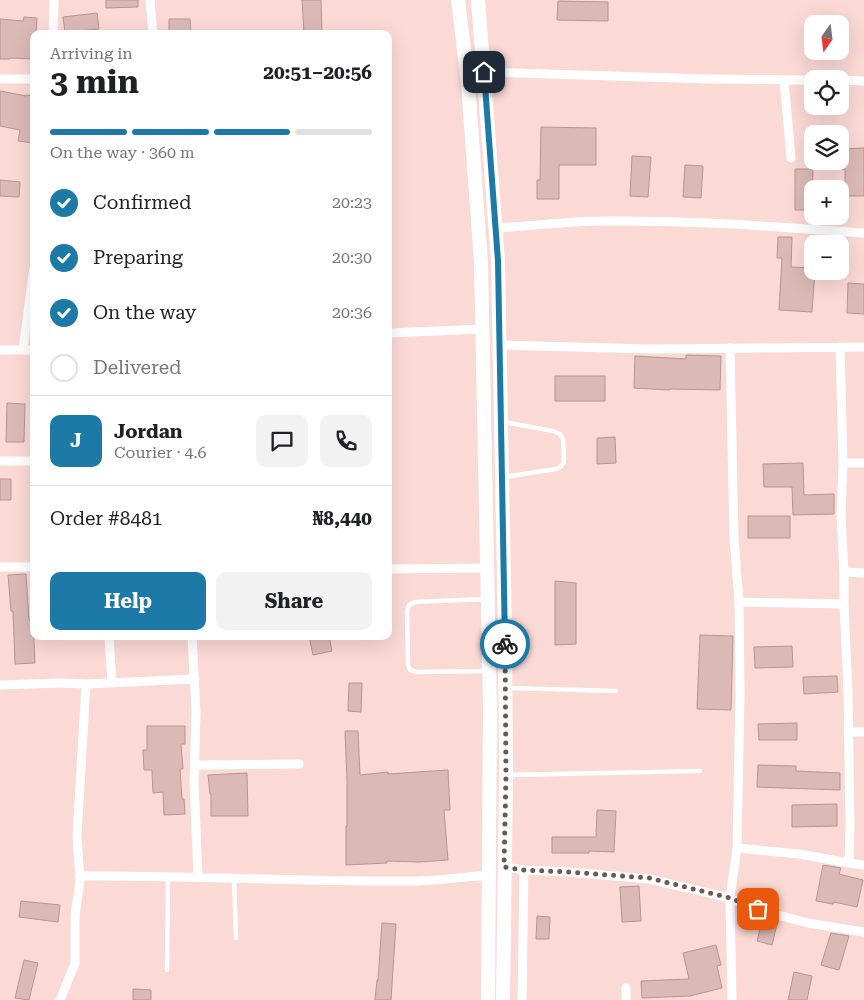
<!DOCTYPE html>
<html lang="en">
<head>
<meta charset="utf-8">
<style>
	body { margin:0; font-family:"Roboto Serif",serif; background:#f2f2f2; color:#202124; height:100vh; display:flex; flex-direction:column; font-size:19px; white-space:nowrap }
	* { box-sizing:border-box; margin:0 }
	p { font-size:16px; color:#757577 }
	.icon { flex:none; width:28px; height:28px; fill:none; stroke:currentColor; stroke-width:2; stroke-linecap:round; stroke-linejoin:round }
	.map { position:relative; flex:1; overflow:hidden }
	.side { position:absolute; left:30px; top:30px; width:362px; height:610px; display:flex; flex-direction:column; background:#fff; border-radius:10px; box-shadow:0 5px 20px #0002 }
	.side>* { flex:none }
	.needle { width:32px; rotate:194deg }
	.controls { position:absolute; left:804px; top:15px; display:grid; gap:10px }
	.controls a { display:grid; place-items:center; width:45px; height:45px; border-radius:10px; background:#fff; box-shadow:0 5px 20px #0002; font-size:25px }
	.pin { position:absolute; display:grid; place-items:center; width:42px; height:42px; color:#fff; margin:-21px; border-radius:10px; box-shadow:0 2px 8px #0006 }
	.courier { position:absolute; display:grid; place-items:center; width:50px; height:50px; margin:-25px; border:4px solid #1d7aa7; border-radius:50%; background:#fff; color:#222; box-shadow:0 1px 6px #0007 }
	.headline em { font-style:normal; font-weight:700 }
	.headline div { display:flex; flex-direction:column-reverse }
	.headline { display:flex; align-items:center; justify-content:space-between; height:85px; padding:0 20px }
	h1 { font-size:32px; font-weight:700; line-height:38px }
	.bar { display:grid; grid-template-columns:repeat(4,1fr); gap:8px 5px; align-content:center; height:60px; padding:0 20px }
	.bar i { height:6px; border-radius:4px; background:#e0e0e0 }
	.bar .on { background:#1d7aa7 }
	.bar p { grid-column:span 4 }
	.line { display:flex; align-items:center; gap:12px; padding:0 20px; border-top:1px solid #e0e0e0 }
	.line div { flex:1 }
	.round { display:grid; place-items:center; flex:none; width:52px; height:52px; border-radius:10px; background:#f2f2f2 }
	ol { padding:0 20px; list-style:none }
	li { display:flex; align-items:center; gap:15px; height:55px }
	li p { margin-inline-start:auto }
	li .icon { padding:5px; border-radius:50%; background:#1d7aa7; color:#fff; stroke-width:4 }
	li:last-child { color:#757577 }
	li i { width:28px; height:28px; border:2px solid #e0e0e0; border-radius:50% }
	.cta { display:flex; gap:10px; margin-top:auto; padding:10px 20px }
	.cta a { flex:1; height:58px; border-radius:10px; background:#1d7aa7; color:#fff; font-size:20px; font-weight:700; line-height:58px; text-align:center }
	.cta a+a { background:#f2f2f2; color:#202124 }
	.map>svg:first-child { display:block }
</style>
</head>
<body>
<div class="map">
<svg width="864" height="1000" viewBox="0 0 864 1000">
	<rect width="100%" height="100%" fill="#fbd9d5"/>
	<path fill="#dbbab6" stroke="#b69592" d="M106,0H138V7L106,8Z
		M302,0H321L322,34H304Z
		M558,1L608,2V21L557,20Z
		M97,13L99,29L65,32L63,17Z
		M24,17L37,18L36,34H34V59L10,58V59H0V19L23,21Z
		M169,19H190L191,34H169Z
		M0,91L26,96V95L34,96V143L18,141L20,130L0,126Z
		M541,127L596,128V165H559V199H537V180H540Z
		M864,148V196H845V169H841V149Z
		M632,156L651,157L648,197L630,196Z
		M685,165L703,166L701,198L683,197Z
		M795,169H813L812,210H795Z
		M0,180L20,182L19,197L0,196Z
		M778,237H792L791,267L812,268V271H815L812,312L779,310L782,258H777Z
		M848,283L864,284V314L847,313Z
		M686,355L721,356L720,390L670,389V390L634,388L635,356L686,359Z
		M555,376H605V401H555Z
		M7,403L25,404L24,442H6Z
		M615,437L616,463L597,464V438Z
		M803,463L804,495L834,494V514L793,515L792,487H764L763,464Z
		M0,479H11V500H0Z
		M748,516H790V538H748Z
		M26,574L29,620H33L35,663L15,664L13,611H11L8,575Z
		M555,581L576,583V644L555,645Z
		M700,635L733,636L731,710L697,709Z
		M309,636H329L332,651L313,655Z
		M792,646L793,667L755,668L754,647Z
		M837,676L838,692L804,694L803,677Z
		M349,683H362L361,712L348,711Z
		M797,723V740H759L758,724Z
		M147,726H185V744H181L183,769H180L182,799H184L185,814L164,815L163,792L153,793L152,770H144L143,750H147Z
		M345,731H358L360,775L388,772V774L448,770L450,810H444L448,860L419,862L387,861V863L346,865V826H347V780Z
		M758,765L796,766V771L840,773V790L757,787Z
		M247,773L248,816H211V794H210L208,775Z
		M837,804V826L792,827V805Z
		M597,810L616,811L614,852L589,851V853H552V837H596Z
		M823,865L841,868L839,874L863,880L857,907L834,902L833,904L816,901Z
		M639,886L641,921L622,922L620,887Z
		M21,901L60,905L58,922L19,917Z
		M537,916L550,917L549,939H536Z
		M762,921L777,924L772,945L757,941Z
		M382,923L396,924L391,1000H375L377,980H378Z
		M831,933L849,936L839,970L821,965Z
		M716,945L721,965L717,966L722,988L690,996L642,998L641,981L689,979L683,953Z
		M24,960L38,963L29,1000L15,998Z
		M794,972L812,976L807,1000H788Z
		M133,989L151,990V1000H133Z"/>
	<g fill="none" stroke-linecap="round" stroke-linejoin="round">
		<path stroke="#fff" stroke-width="4.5" d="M504,477L556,469L560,467L564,462L563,439L560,434L553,431L504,422
			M486,599L415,602L409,605L407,611L408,665L410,670L417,672L486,671
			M506,688L616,691
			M507,775L700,771
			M234,878L236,938
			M167,970L168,877"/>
		<path stroke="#fff" stroke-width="9" d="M150,0L153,34
			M53,34L54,0
			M484,72L706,79L812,80
			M0,79H34
			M784,80L791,158
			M840,80L864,81
			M496,228C533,226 569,221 606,221C692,220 778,227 864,233
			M389,333L482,329
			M500,345L648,349L864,347
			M730,348L734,538L739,602L740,694L737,848L730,898L732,1000
			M0,350H34
			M23,350L34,267
			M0,461H34
			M843,463H864
			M0,567H34
			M389,569L487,568
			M844,572L864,573
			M739,602L844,604
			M109,636L112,683
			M192,636L196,712L194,782L198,877
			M0,685L61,683L86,684L195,679
			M848,732H864
			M195,765L299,764
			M737,848L799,854L849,863L850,824L848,691L844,604V572L841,517L843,463L840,347
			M849,863L864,865
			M505,867L524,870L569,872L649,879L730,898L770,913L808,923L864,932
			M79,876C190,875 302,882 413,881C438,881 464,877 489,875
			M60,1000L75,963V916L80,880L77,836L86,684
			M522,1000L524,870
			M626,1000V988"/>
		<path stroke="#fff" stroke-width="14" d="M458,0L468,83L481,263L490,709L488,1000
			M478,0L498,261L505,634L506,775L503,1000"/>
	</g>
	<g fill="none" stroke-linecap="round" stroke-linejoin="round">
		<path stroke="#6c5856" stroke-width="5" stroke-dasharray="0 9" d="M505,644L506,775L504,867L524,870L569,872L649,878L730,898L758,909"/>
		<path stroke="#1d7aa7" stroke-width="6" d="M484,72L498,261L505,644"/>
	</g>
</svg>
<div class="controls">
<a><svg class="needle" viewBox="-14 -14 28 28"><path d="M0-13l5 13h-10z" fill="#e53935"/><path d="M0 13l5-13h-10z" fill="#757577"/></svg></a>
<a><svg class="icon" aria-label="locate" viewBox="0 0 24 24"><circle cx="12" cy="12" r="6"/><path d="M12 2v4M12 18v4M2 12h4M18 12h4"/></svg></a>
<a><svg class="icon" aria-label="layers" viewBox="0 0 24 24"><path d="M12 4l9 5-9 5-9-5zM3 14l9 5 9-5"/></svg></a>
<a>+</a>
<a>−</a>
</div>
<div class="pin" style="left:758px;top:909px;background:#ea580c"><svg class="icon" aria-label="bag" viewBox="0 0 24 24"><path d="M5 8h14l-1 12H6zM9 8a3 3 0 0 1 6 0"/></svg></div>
<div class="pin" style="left:484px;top:72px;background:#1f2937"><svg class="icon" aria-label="home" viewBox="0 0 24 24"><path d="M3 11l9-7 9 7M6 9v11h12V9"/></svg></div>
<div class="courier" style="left:505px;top:644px"><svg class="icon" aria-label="bike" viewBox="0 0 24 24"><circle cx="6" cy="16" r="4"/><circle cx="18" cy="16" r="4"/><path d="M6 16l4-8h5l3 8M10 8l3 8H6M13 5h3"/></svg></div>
<section class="side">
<div class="headline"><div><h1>3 min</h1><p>Arriving in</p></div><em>20:51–20:56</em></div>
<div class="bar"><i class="on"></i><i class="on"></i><i class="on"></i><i></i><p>On the way · 360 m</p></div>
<ol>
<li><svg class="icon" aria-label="check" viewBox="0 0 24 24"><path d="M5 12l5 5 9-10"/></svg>Confirmed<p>20:23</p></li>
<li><svg class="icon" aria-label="check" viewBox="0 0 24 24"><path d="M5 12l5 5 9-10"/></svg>Preparing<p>20:30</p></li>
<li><svg class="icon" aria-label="check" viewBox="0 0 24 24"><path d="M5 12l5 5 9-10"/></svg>On the way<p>20:36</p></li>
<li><i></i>Delivered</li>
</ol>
<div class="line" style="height:90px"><b class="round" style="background:#1d7aa7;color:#fff">J</b><div><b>Jordan</b><p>Courier · 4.6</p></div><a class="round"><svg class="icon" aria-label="chat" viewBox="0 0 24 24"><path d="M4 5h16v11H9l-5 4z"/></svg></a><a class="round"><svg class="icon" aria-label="phone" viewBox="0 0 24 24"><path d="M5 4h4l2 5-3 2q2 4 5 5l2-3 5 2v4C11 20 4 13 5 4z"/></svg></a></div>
<div class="line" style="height:65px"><div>Order #8481</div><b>₦8,440</b></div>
<div class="cta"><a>Help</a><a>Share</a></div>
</section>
</div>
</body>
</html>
